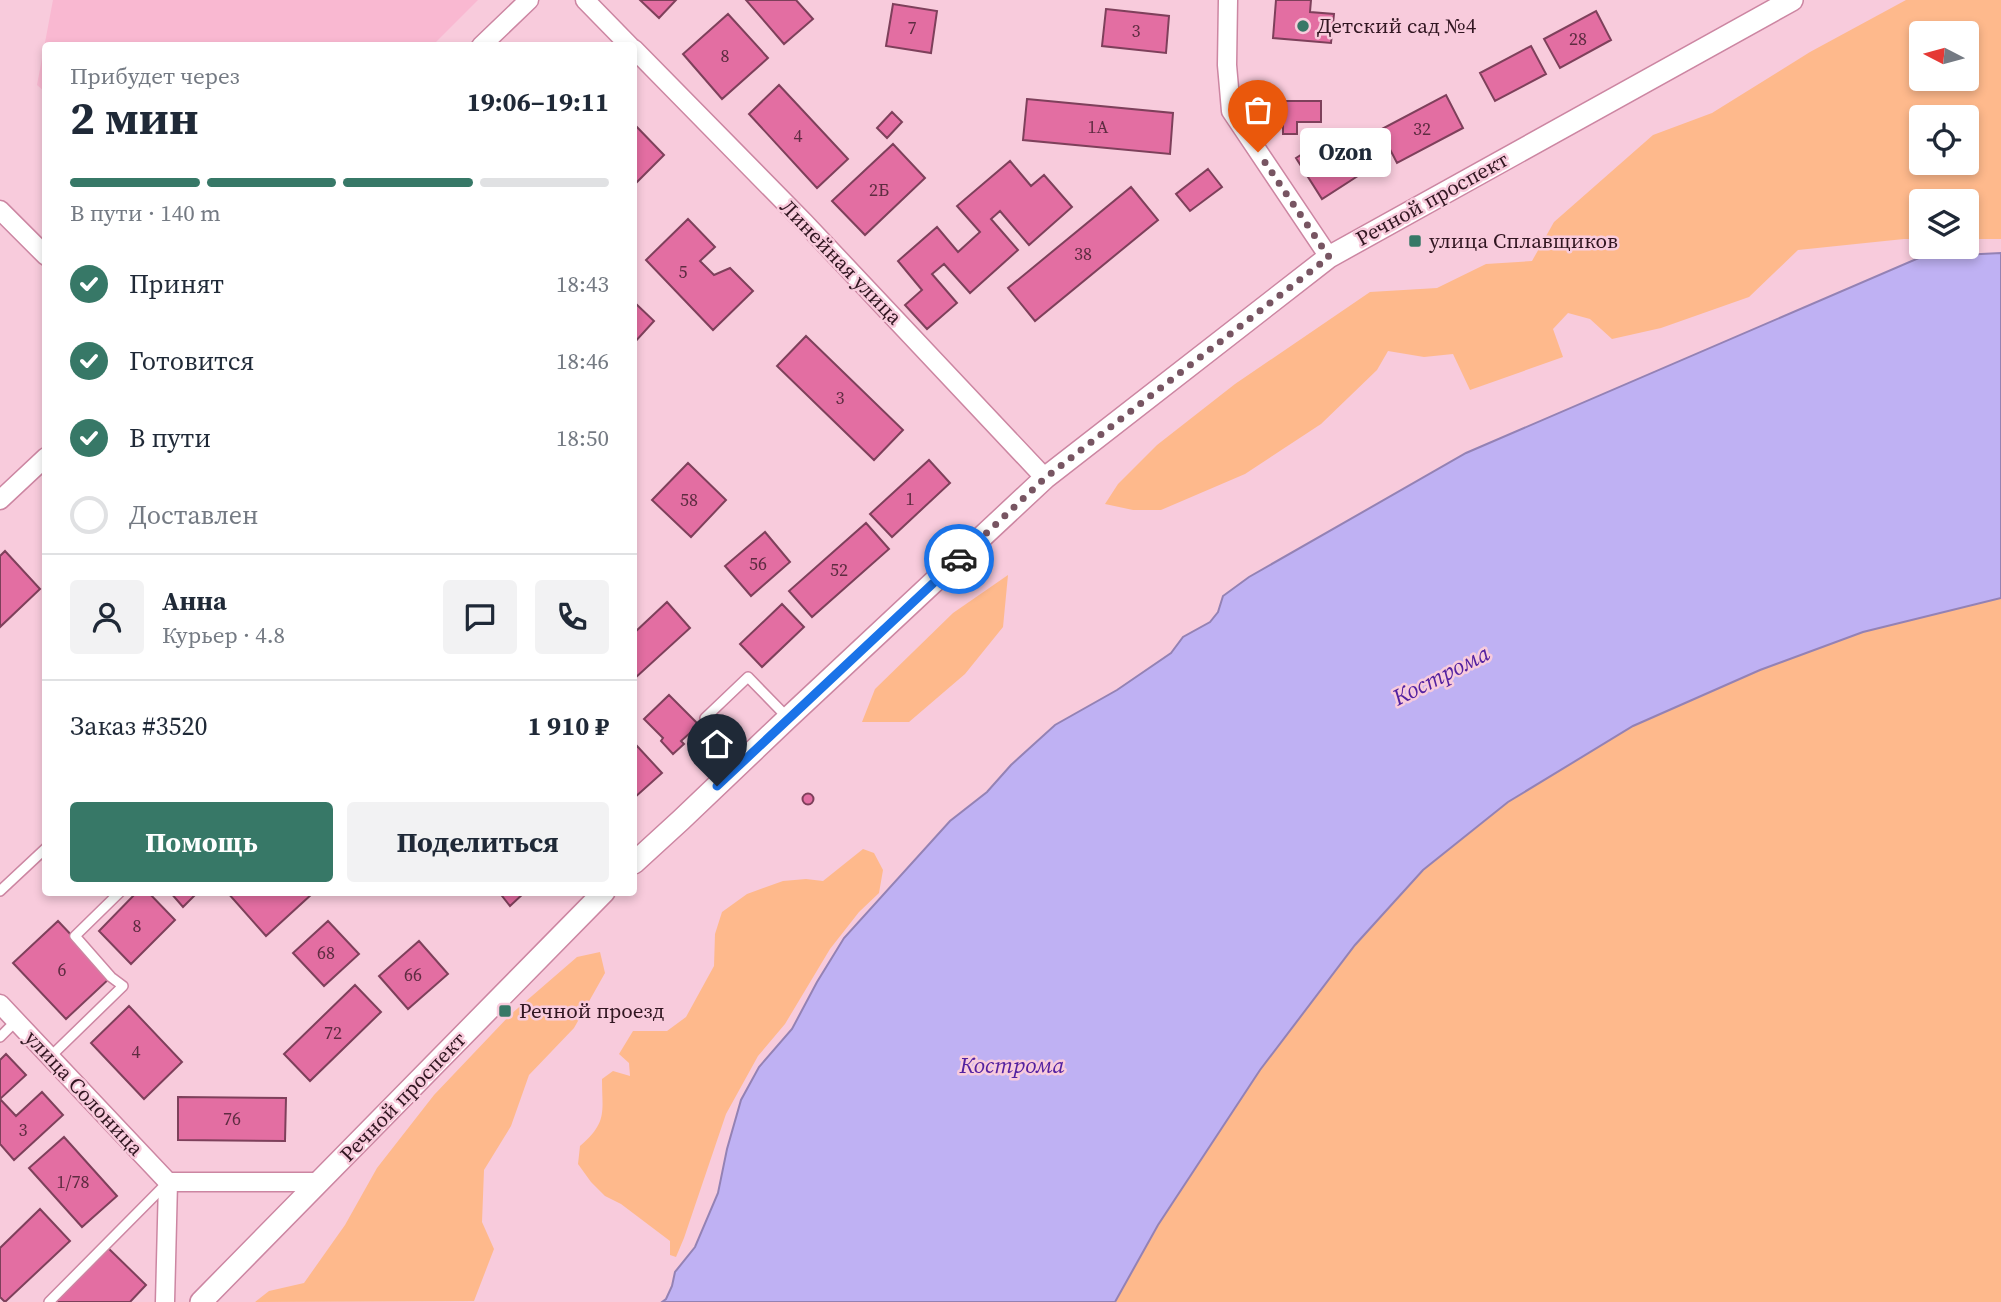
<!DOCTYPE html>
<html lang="ru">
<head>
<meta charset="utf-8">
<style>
	body { margin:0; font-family:"Source Serif 4",serif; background:#f2f2f3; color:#1f2937; height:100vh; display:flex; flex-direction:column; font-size:26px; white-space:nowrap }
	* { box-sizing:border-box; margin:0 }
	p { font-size:23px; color:#747a83 }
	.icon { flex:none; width:38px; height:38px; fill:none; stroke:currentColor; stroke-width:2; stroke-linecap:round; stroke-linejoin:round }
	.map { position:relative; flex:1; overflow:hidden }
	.side { position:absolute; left:42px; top:42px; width:595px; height:854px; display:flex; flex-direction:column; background:#fff; border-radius:7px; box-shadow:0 4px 10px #0003 }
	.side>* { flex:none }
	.needle { width:46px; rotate:276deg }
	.tools { position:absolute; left:1909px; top:21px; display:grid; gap:14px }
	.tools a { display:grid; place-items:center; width:70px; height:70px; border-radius:7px; background:#fff; box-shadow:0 4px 10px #0003; font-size:35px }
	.pin { position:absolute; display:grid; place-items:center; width:60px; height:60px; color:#fff; margin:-72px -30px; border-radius:50% 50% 50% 0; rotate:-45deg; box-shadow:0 0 7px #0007 }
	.pin .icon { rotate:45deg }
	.courier { position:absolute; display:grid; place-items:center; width:70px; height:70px; margin:-35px; border:5px solid #1a73e8; border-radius:50%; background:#fff; color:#222; box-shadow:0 2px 9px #0007 }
	.bubble { position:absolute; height:49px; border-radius:7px; background:#fff; box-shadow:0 4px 10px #0003; font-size:23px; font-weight:700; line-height:49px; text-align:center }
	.head em { font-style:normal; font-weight:700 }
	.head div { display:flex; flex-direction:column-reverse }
	.head { display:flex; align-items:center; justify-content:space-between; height:119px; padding:0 28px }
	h1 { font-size:46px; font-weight:700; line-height:52px }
	.bar { display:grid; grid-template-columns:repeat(4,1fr); gap:10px 7px; align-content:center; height:84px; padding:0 28px }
	.bar i { height:9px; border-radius:5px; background:#e0e1e3 }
	.bar .current { background:#377867 }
	.bar p { grid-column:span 4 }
	.line { display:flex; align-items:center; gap:18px; padding:0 28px; border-top:2px solid #e0e1e3 }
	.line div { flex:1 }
	.round { display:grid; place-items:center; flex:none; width:74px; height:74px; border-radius:7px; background:#f2f2f3 }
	ol { padding:0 28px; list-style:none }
	li { display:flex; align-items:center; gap:21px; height:77px }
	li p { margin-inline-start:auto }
	li .icon { padding:7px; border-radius:50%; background:#377867; color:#fff; stroke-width:4 }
	li:last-child { color:#747a83 }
	li i { width:38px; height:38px; border:4px solid #e0e1e3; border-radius:50% }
	.primary-button { display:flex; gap:14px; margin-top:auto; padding:14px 28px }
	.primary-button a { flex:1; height:80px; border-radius:7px; background:#377867; color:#fff; font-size:28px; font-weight:700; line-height:80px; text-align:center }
	.primary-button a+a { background:#f2f2f3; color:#1f2937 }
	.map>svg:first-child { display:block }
</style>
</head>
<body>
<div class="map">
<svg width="2001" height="1302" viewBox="0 0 2001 1302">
	<rect width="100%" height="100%" fill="#f8cbdc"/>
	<path fill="#f9b8d1" d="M53,0H478L433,45L46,46L45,92L37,85Z"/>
	<path fill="#feb98c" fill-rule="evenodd" d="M1906,0H2001V239H1967V201H1922L1921,239H1904L1798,250L1749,297L1661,328L1612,339L1590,319L1568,313L1553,329L1563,357L1470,390L1453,354L1424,357L1388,351L1377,370L1321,424L1245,474L1161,510H1133L1105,504L1118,484L1157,445L1235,384L1370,292L1437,288L1486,264L1532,261L1554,222L1653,135L1712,113L1810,52ZM1967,33V79H1922V33ZM1967,117V163H1922V117Z
		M1008,575L1003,627L965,674L909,722H862L875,689L953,613Z
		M2001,598V1302H1115L1158,1225L1260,1070L1355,945L1423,870L1508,802L1633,726L1760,670L1863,632Z
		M863,849L874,853L883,870L879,893L859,912L830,949L785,1024L758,1056L726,1114L684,1238L676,1257L670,1255V1241L621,1204L605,1196L591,1182L578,1164L580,1146C608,1122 602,1112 602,1079L613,1071L630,1076L629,1063L619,1054L633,1031H667L686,1017L714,966L715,934L722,912L747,894L783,881L806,879L823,881Z
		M600,952L605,973L574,1028L529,1075L511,1126L484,1170L482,1222L494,1249L474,1301L255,1302L269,1291L304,1283L345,1225L377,1168L434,1095L510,1015L577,957Z"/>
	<path fill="#bfb1f3" stroke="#9482b4" stroke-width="2" d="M2001,253V598L1863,632L1760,670L1633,726L1508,802L1423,870L1355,945L1260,1070L1158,1225L1115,1302H662L666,1299L672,1286L675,1272L695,1247L718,1193L727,1149L741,1100L759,1067L792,1029L817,982L844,938L950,821L987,792L1011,765L1055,725L1117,690L1171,653L1183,637L1210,622L1218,612L1223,596L1249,577L1466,453L1921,257Z"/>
	<path fill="#e36ea2" stroke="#7e405b" stroke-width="2" d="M640,0H676L659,18Z
		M746,0H796L813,19L784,44Z
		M1276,0H1311L1310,12L1334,14L1331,43L1273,38Z
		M893,4L937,11L931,53L886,46Z
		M1106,9L1169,16L1166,53L1102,46Z
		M1596,11L1611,40L1560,68L1544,39Z
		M728,14L768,58L722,99L683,54Z
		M1531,46L1546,74L1495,101L1480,73Z
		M779,85L848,159L817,188L749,114Z
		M1446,95L1463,128L1397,163L1380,130Z
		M1027,99L1173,113L1170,154L1023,140Z
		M1283,101H1321V122H1297V134H1283Z
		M892,112L902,122L887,138L877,128Z
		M634,124L664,155L634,185Z
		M1339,131L1364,172L1322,199L1296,158Z
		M893,144L925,178L865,235L832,201Z
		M1010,161L1031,186L1044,175L1072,207L1029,245L1000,211L991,219L1018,250L970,293L944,264L932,274L957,303L927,329L905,305L922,290L898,261L937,227L958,252L980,232L957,206Z
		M1208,169L1222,187L1190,211L1176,194Z
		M1131,187L1158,220L1035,321L1008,288Z
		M688,219L715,247L700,261L714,275L730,268L753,291L713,330L646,260Z
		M634,302L654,321L634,343Z
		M806,336L903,430L874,460L777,366Z
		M929,460L950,483L892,537L870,514Z
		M688,463L726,500L691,537L652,500Z
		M866,523L889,549L812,617L789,591Z
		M765,532L790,562L751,596L725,566Z
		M5,551L40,589L0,627V556Z
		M667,602L690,628L634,679V633Z
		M782,604L804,627L762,667L740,644Z
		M669,695L699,725L681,741L684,744L673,754L661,741L663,738L644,719Z
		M637,746L662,773L634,798V749Z
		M802.5 799a5.5 5.5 0 1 1 11 0a5.5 5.5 0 1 1-11 0Z
		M137,892H148L175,920L131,964L99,931Z
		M170,892H198L183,907Z
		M227,892H313V893L266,936Z
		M499,892H525L510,906Z
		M58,921L111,977L66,1019L13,963Z
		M328,921L359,954L324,986L293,953Z
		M419,941L448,974L408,1009L379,976Z
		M355,985L381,1012L310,1081L284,1054Z
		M129,1006L182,1062L144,1099L91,1043Z
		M6,1054L26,1075L0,1099V1060Z
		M42,1092L63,1115L14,1160L0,1144V1099L16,1116Z
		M178,1097L286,1098L285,1141L178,1140Z
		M64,1137L117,1196L82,1227L29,1168Z
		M40,1209L70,1241L5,1302L0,1297V1248Z
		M105,1245L146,1285L130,1302H49Z"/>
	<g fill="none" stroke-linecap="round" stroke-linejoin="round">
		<defs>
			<path id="service" d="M705,718L748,677L787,717
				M0,891L46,848
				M0,1037L16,1021
				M50,1057L123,986L111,977L75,936L120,892
				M49,1302L166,1184"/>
			<path id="minor" d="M585,0L630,46
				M1228,0L1227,65L1231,111L1329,257
				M481,46L529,0
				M634,49L804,222L1045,478
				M0,210L46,256
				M0,500L46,457
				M0,1004L168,1182
				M168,1182H320
				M165,1302L168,1182"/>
			<path id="tertiary" d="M634,863L681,820L788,718L1045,478L1329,257L1792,0
				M201,1302L604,892"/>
		</defs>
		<use href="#service" stroke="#cc86a2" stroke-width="12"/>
		<use href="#minor" stroke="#cc86a2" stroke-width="21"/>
		<use href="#tertiary" stroke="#cc86a2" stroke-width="24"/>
		<use href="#service" stroke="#fff" stroke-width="9"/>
		<use href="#minor" stroke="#fff" stroke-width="18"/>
		<use href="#tertiary" stroke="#fff" stroke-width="21"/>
	</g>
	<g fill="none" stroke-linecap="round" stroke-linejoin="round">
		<path stroke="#775562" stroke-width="7" stroke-dasharray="0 12.6" d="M959,559L1045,478L1329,257L1258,152"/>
		<path stroke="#1a73e8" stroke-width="9" d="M717,786L959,559"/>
	</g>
	<g fill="#377867" stroke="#f8cbdc" stroke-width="2.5">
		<circle cx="1303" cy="26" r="7"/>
		<rect x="1408" y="234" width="14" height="14" rx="3.5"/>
		<rect x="498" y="1004" width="14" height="14" rx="3.5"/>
	</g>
	<g text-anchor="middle" stroke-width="5" stroke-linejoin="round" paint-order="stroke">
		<g font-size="18" fill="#5e2c41">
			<text x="912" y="34">7</text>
			<text x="1136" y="37">3</text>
			<text x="1578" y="45">28</text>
			<text x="725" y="62">8</text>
			<text x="1098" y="133">1А</text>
			<text x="1422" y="135">32</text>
			<text x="798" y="142">4</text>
			<text x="879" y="196">2Б</text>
			<text x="1083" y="260">38</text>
			<text x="683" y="278">5</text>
			<text x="840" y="404">3</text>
			<text x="910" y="505">1</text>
			<text x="689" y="506">58</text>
			<text x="758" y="570">56</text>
			<text x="839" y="576">52</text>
			<text x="137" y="932">8</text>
			<text x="326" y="959">68</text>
			<text x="62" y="976">6</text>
			<text x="413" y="981">66</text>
			<text x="333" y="1039">72</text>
			<text x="136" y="1058">4</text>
			<text x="232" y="1125">76</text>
			<text x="23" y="1136">3</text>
			<text x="73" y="1188">1/78</text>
		</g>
		<g font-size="21" fill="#311621" stroke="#f8cbdc" text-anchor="start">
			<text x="1317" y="33">Детский сад №4</text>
			<text x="1429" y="248">улица Сплавщиков</text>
			<text x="519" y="1018">Речной проезд</text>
		</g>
		<g font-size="21" fill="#311621" stroke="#f8cbdc">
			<text transform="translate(1432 199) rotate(-29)" y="7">Речной проспект</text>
			<text transform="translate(841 262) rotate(46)" y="7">Линейная улица</text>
			<text transform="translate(84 1093) rotate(47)" y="7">улица Солоница</text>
			<text transform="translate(403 1097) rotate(-46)" y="7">Речной проспект</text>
		</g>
		<g font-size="23" font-style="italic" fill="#5321a0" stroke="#f8cbdc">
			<text transform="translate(1441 675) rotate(-27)" y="8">Кострома</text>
			<text x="1012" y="1073">Кострома</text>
		</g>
	</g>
</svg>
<div class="tools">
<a><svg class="needle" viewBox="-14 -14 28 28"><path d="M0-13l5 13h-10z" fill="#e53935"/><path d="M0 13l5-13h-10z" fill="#747a83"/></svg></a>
<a><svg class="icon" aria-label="locate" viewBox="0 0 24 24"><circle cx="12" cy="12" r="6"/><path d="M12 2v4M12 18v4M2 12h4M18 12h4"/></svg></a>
<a><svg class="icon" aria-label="layers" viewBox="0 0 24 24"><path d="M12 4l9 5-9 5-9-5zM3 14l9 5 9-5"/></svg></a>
</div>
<div class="pin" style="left:1258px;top:152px;background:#ea580c"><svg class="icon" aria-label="bag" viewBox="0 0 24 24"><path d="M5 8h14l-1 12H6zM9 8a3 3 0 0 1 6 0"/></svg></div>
<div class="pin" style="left:717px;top:786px;background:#1f2937"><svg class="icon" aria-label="home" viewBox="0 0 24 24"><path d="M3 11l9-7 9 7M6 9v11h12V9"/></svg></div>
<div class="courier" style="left:959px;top:559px"><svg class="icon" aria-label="car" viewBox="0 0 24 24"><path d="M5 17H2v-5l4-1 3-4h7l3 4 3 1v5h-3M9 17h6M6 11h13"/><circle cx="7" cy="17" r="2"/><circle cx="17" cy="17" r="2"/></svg></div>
<div class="bubble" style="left:1300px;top:128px;width:91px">Ozon</div>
<section class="side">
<div class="head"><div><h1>2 мин</h1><p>Прибудет через</p></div><em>19:06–19:11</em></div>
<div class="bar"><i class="current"></i><i class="current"></i><i class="current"></i><i></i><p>В пути · 140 m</p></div>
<ol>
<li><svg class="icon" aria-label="check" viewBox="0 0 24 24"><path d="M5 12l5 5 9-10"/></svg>Принят<p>18:43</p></li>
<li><svg class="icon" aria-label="check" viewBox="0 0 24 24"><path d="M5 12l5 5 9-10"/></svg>Готовится<p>18:46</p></li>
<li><svg class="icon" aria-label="check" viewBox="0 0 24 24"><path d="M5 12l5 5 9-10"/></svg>В пути<p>18:50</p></li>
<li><i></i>Доставлен</li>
</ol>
<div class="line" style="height:126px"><a class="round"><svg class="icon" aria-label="person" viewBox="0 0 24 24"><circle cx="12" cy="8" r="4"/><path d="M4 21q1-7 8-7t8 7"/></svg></a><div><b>Анна</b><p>Курьер · 4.8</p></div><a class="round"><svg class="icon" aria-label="chat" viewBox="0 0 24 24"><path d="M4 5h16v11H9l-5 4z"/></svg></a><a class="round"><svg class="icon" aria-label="phone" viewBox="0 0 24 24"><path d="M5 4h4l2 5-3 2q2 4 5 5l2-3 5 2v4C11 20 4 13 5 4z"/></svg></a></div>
<div class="line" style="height:91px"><div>Заказ #3520</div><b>1 910 ₽</b></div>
<div class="primary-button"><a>Помощь</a><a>Поделиться</a></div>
</section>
</div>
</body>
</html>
